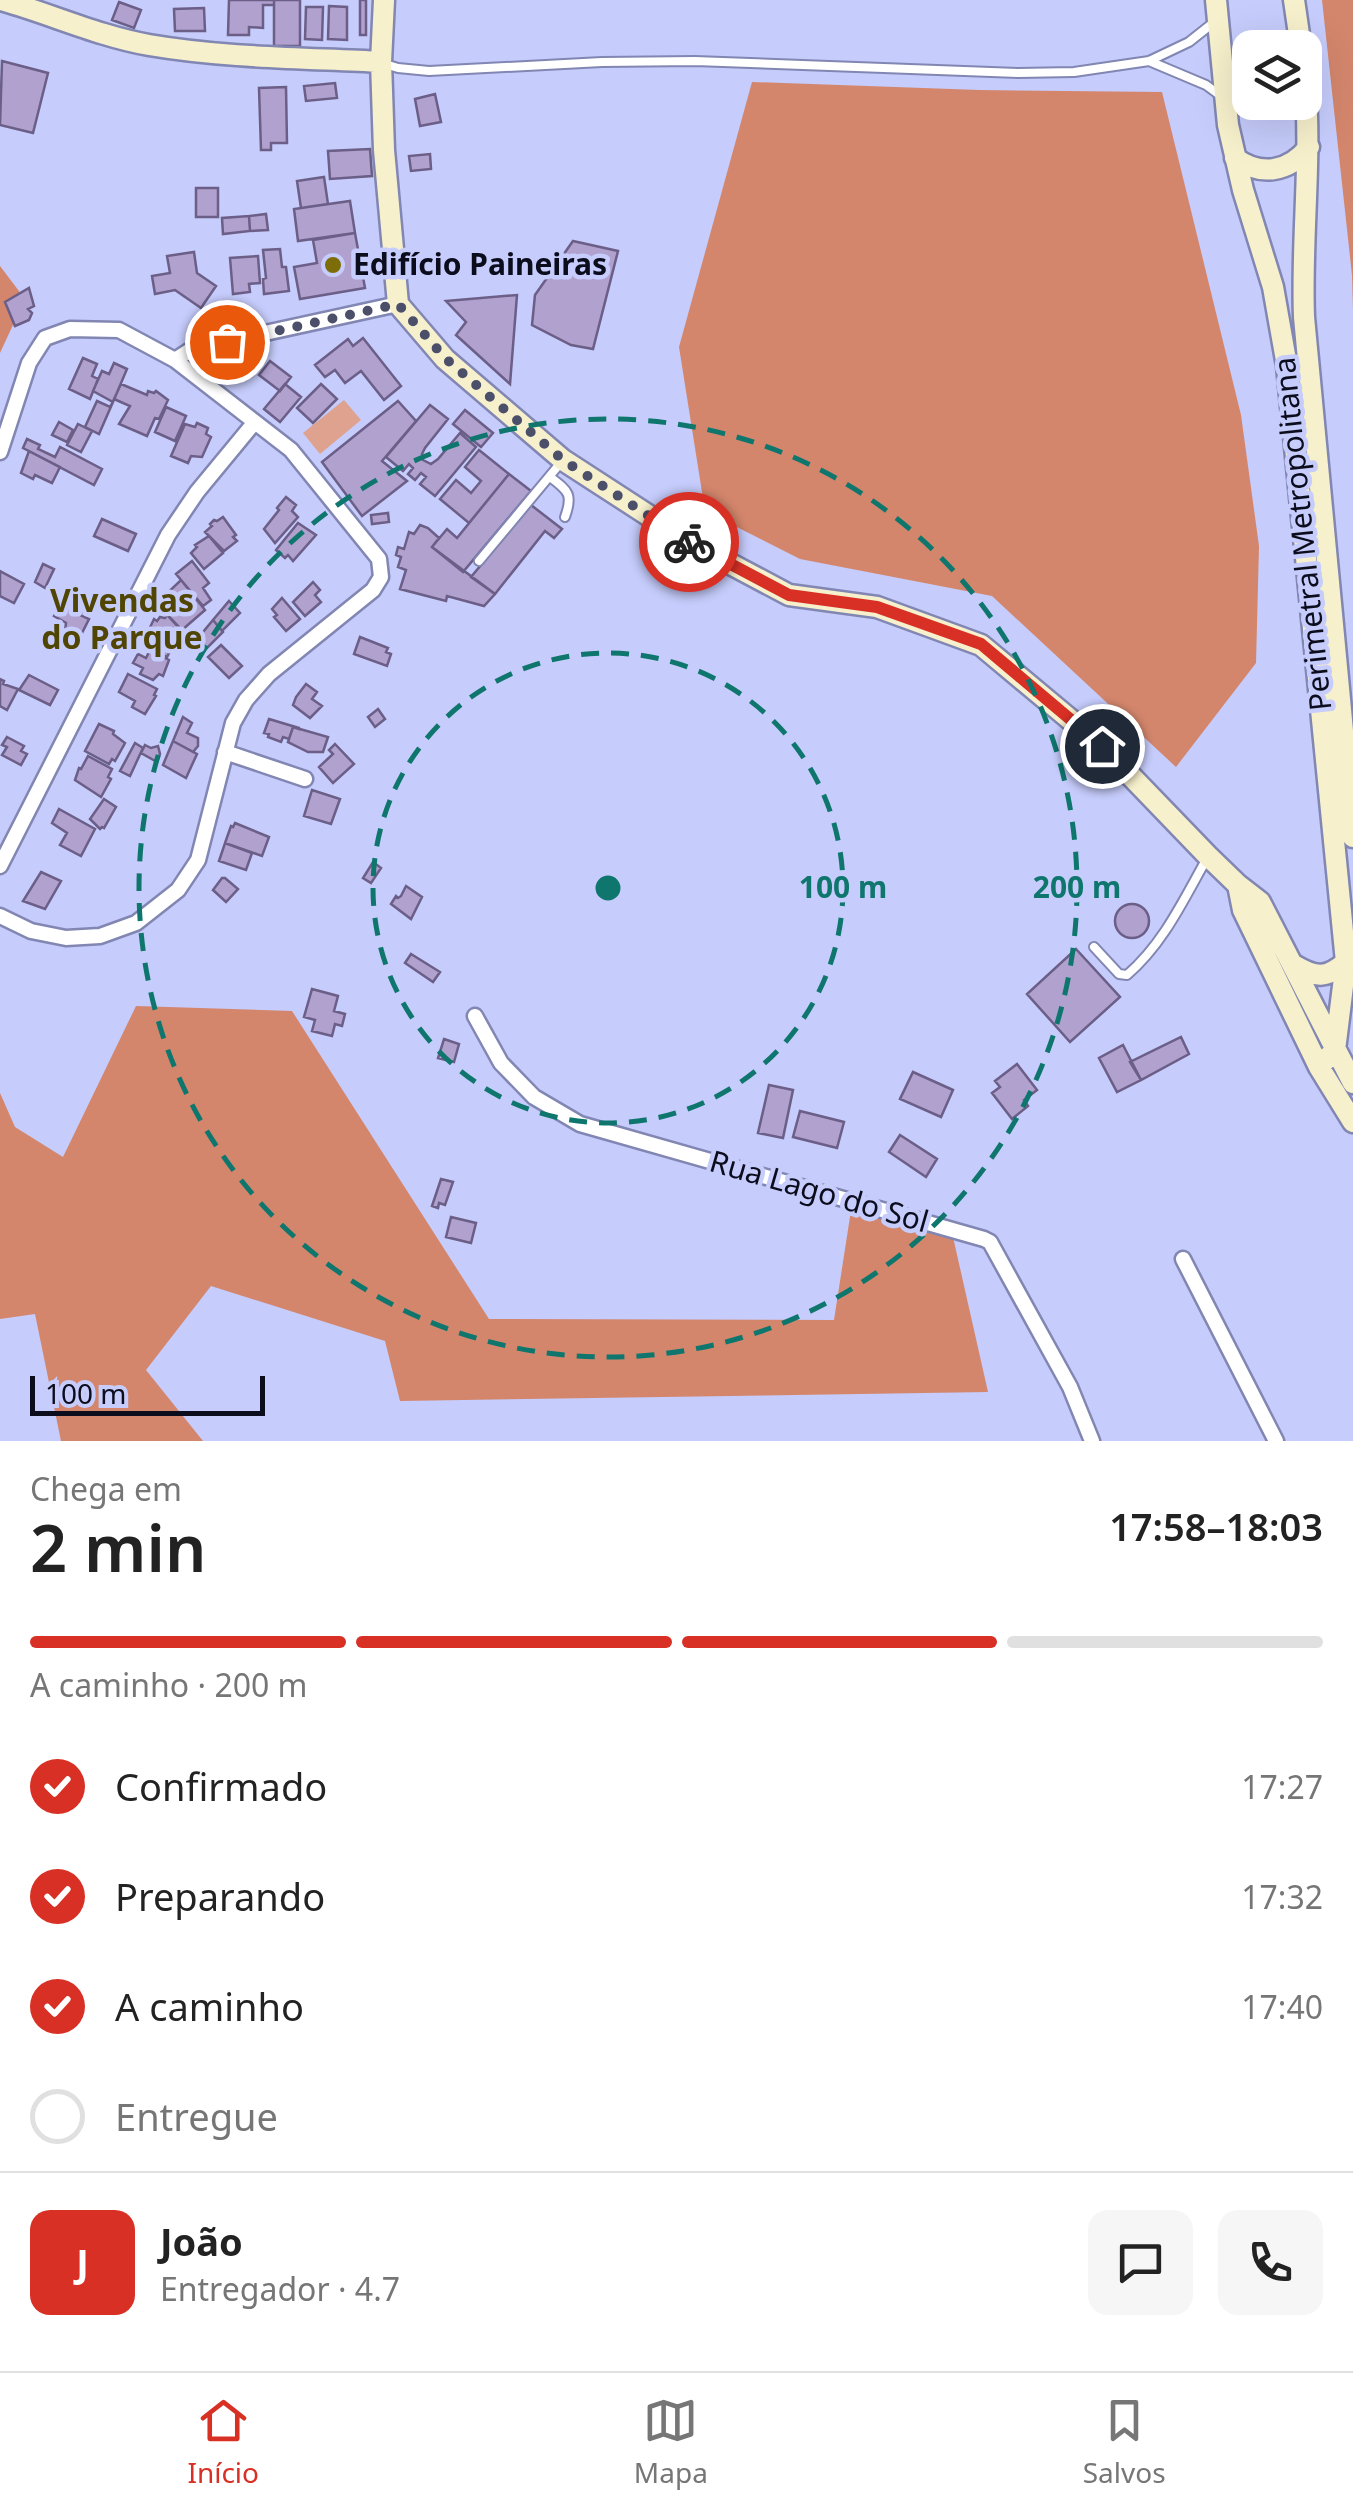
<!DOCTYPE html>
<html lang="pt">
<head>
<meta charset="utf-8">
<style>
	body { margin:0; font-family:"Noto Sans",sans-serif; background:#f6f6f6; color:#222; height:100vh; display:flex; flex-direction:column; font-size:38px; white-space:nowrap }
	* { box-sizing:border-box; margin:0 }
	p { font-size:32px; color:#767676 }
	.icon { flex:none; width:55px; height:55px; fill:none; stroke:currentColor; stroke-width:2; stroke-linecap:round; stroke-linejoin:round }
	.map { position:relative; height:1441px; overflow:hidden }
	.side { display:flex; flex-direction:column; background:#fff; flex:1 }
	.side>* { flex:none }
	.buttons { position:absolute; left:1232px; top:30px; display:grid; gap:20px }
	.buttons a { display:grid; place-items:center; width:90px; height:90px; border-radius:20px; background:#fff; box-shadow:0 10px 40px #0002; font-size:50px }
	.scale { position:absolute; left:30px; bottom:25px; width:235px; box-sizing:border-box; padding-left:10px; border:5px solid #0b0c1c; border-top:0; font-size:28px; line-height:35px; white-space:nowrap; color:#0b0c1c; -webkit-text-stroke:8px #c6ccfb; paint-order:stroke }
	.pin { position:absolute; display:grid; place-items:center; width:85px; height:85px; color:#fff; margin:-42px; border:5px solid #fff; border-radius:50%; box-shadow:0 2px 10px #0007 }
	.courier { position:absolute; display:grid; place-items:center; width:100px; height:100px; margin:-50px; border:8px solid #d93025; border-radius:50%; background:#fff; color:#222; box-shadow:0 2px 12px #0007 }
	.summary em { font-style:normal; font-weight:600 }
	.summary div { display:flex; flex-direction:column-reverse }
	.summary { display:flex; align-items:center; justify-content:space-between; height:170px; padding:0 30px }
	h1 { font-size:65px; font-weight:600; line-height:75px }
	.bar { display:grid; grid-template-columns:repeat(4,1fr); gap:15px 10px; align-content:center; height:120px; padding:0 30px }
	.bar i { height:12px; border-radius:8px; background:#e0e0e0 }
	.bar .active { background:#d93025 }
	.bar p { grid-column:span 4 }
	.line { display:flex; align-items:center; gap:25px; padding:0 30px; border-top:2px solid #e0e0e0 }
	.line div { flex:1 }
	.round { display:grid; place-items:center; flex:none; width:105px; height:105px; border-radius:20px; background:#f6f6f6 }
	ol { padding:0 30px; list-style:none }
	li { display:flex; align-items:center; gap:30px; height:110px }
	li p { margin-inline-start:auto }
	li .icon { padding:10px; border-radius:50%; background:#d93025; color:#fff; stroke-width:4 }
	li:last-child { color:#767676 }
	li i { width:55px; height:55px; border:5px solid #e0e0e0; border-radius:50% }
	.tab-bar { display:flex; justify-content:space-around; align-items:center; height:140px; border-top:2px solid #e0e0e0; background:#fff; font-size:28px; color:#767676 }
	.tab-bar a { display:grid; justify-items:center; gap:5px }
	.tab-bar .active { color:#d93025 }
	.map>svg:first-child { display:block }
</style>
</head>
<body>
<div class="map">
<svg width="1353" height="1441" viewBox="0 0 1353 1441">
	<rect width="100%" height="100%" fill="#c6ccfb"/>
	<path fill="#dfa28e" d="M344,400L361,420L320,454L303,433Z"/>
	<path fill="#d3866c" d="M1322,0H1353V310L1352,275Z
		M752,82L979,90L1162,92L1241,415L1259,546L1256,663L1176,767L992,596L800,559L705,511L679,347Z
		M0,266L25,299L0,353Z
		M136,1006L292,1011L489,1319L834,1320L852,1204L953,1237L988,1392L400,1401L385,1341L211,1286L146,1370L203,1441H61L35,1314L0,1319V1093L15,1127L63,1157Z"/>
	<path fill="#b0a1cf" stroke="#6b5e87" stroke-width="2.5" d="M229,0H274V5H263V28L249,27V35H228Z
		M274,0H300V46H274Z
		M360,0H366V35H360Z
		M119,2L141,10L134,28L112,20Z
		M329,6L347,7V40L328,39Z
		M306,7H323L322,40L305,39Z
		M204,8L205,31H175L174,9Z
		M2,61L48,73L33,133L0,125Z
		M335,83L337,98L306,101L304,86Z
		M286,87L287,143H271V150H261L259,88Z
		M435,94L441,122L420,126L415,99Z
		M370,149L372,176L330,179L328,151Z
		M430,154L431,169L411,171L409,156Z
		M324,177L328,204L301,208L297,181Z
		M196,188H218V217H196Z
		M350,201L355,233L298,241L294,209Z
		M266,214L268,230L250,231L249,216Z
		M249,216L250,231L223,234L222,218Z
		M355,233L365,288L300,299L294,267L317,263L313,240Z
		M573,241L618,251L593,349L571,345L532,325L535,295Z
		M280,249L282,267H286L289,291L264,294L263,279L266,278L263,250Z
		M194,252L197,273L216,286L201,308L175,290L155,294L152,276L170,273L167,256Z
		M258,256L260,283L249,284L250,292L233,294L230,258Z
		M29,288L34,306L28,309L32,313L29,320L15,326L5,302Z
		M517,295L510,384L456,335L466,322L446,301Z
		M363,338L401,386L384,400L361,371L345,383L335,370L325,377L315,365L348,339L353,346Z
		M83,358L97,364L92,376L98,379L90,399L69,389Z
		M270,361L291,377L280,391L259,375Z
		M114,363L127,369L113,402L93,391L102,371L109,374Z
		M121,384L147,395L148,391L154,393L156,391L168,400L159,419L155,418L147,436L119,424L130,406L114,399Z
		M285,384L301,397L280,422L264,409Z
		M321,384L337,399L313,423L297,408Z
		M97,401L110,407L113,402L99,434L85,427Z
		M398,401L416,421L382,461L407,481L362,516L322,462Z
		M430,405L448,419L425,448L422,454L423,460L431,464L438,459L460,433L476,447L435,496L420,484L426,477L421,473L415,480L408,474L413,468L409,464L403,471L386,457Z
		M166,407L186,416L175,441L155,432Z
		M465,410L493,433L481,447L453,424Z
		M59,422L73,430L67,442L52,435Z
		M197,423L208,428L206,434L211,437L202,457L191,456L188,463L171,456L185,424L195,427Z
		M78,424L92,431L81,452L67,445Z
		M27,439L40,445L38,449L55,457L60,447L102,469L94,485L23,448Z
		M479,450L509,474L469,523L440,499L456,480L471,493L481,481L465,467Z
		M29,451L60,467L52,483L35,475L33,479L21,473Z
		M509,474L531,491L463,572L432,547L447,529L457,538Z
		M286,497L296,505L292,511L298,517L275,543L264,529L279,510L277,508Z
		M531,505L562,529L554,538L545,531L495,594L471,577Z
		M388,513L389,522L372,524L371,515Z
		M223,517L236,535L233,537L237,541L224,551L205,532L212,526L210,524L214,520L217,521Z
		M102,519L136,534L128,551L94,536Z
		M298,523L316,535L293,561L288,555L285,558L276,550Z
		M420,525L428,528L439,538L432,547L495,594L484,606L447,596L446,601L400,589L406,570L398,567L401,557L396,555L398,547L404,549L409,532L414,534Z
		M209,536L223,553L204,569L191,553L197,547L195,545Z
		M192,561L209,583L203,588L211,600L203,606L176,574Z
		M43,564L54,569L45,588L35,582Z
		M0,571L24,584L14,603L0,596Z
		M181,580L205,610L182,630L162,609L166,605L161,599Z
		M313,582L320,590L315,595L321,602L305,616L293,602Z
		M282,598L300,619L286,631L274,617L277,615L272,609Z
		M229,601L240,613L222,631L213,620Z
		M68,604L82,612L80,615L89,619L79,639L65,631L66,623L54,616L60,606L65,609Z
		M167,615L181,630L167,657L153,649L155,645L145,638L154,619L157,621L160,617L165,618Z
		M213,620L223,632L203,652L194,643Z
		M360,637L388,648L386,652L391,654L387,666L354,654Z
		M221,645L242,666L229,678L208,657Z
		M150,650L169,660L163,676L159,674L153,680L140,674L143,668L133,663L138,654L146,658Z
		M128,674L157,689L154,695L156,696L145,714L132,707L135,701L119,692Z
		M29,675L58,690L50,705L19,690Z
		M0,679L4,681L3,684L18,689L7,710L0,706Z
		M306,684L317,692L312,699L322,706L310,718L293,705L296,697Z
		M378,709L385,719L375,727L368,717Z
		M183,717L192,723L187,733L198,738V746L193,752L173,741Z
		M269,719L299,728V729L293,727L289,739L283,737L281,742L268,737L269,734L264,733Z
		M99,724L114,731L113,734L125,743L115,761L112,759L109,764L85,751Z
		M293,727L328,737L323,752H308L288,742Z
		M7,737L24,746L21,751L27,754L21,765L2,755L7,747L2,745Z
		M173,741L197,754L186,778L163,765Z
		M135,743L143,748L130,776L120,771Z
		M335,744L354,764L333,783L319,767L333,754L329,750Z
		M145,745L151,748L158,746L160,754L157,762L141,753Z
		M88,756L112,769L108,777L111,779L101,797L75,780L79,768L81,769Z
		M312,790L340,799L331,824L304,816Z
		M104,799L116,807L104,828L102,827L100,829L90,819Z
		M59,809L95,829L81,856L60,845L67,833L52,823Z
		M235,823L269,837L262,856L225,843L231,826L233,827Z
		M225,843L252,853L246,870L219,861Z
		M373,862L381,868L371,883L363,878Z
		M41,872L61,881L45,909L23,901Z
		M222,878H225L238,889L226,902L213,890Z
		M406,886L422,897L411,919L391,904L396,896L398,898L401,896Z
		M1115 921a17 17 0 1 1 34 0a17 17 0 1 1-34 0Z
		M1076,949L1120,997L1070,1042L1027,994Z
		M411,954L440,972L433,982L405,963Z
		M312,989L338,996L334,1011L345,1014L342,1026L335,1024L332,1036L312,1031L315,1020L304,1017Z
		M1181,1037L1189,1054L1141,1080L1130,1062Z
		M444,1039L459,1044L454,1062L438,1058Z
		M1123,1045L1141,1080L1117,1092L1099,1058Z
		M1017,1064L1037,1090L1024,1100L1028,1106L1012,1119L992,1093L1000,1087L995,1081Z
		M913,1072L953,1090L941,1117L900,1099Z
		M769,1085L793,1090L783,1138L758,1133Z
		M800,1111L844,1122L837,1148L793,1137Z
		M900,1135L937,1159L926,1177L889,1152Z
		M441,1179L453,1182L445,1205L439,1203L438,1208L432,1206Z
		M451,1217L476,1223L471,1243L446,1237Z"/>
	<g fill="none" stroke-linecap="round" stroke-linejoin="round">
		<defs>
			<path id="lane" d="M1149,61L1206,85L1221,96
				M385,64L398,68L429,71L602,62L695,61L1018,73L1074,72L1149,61L1189,42L1213,23
				M550,477C569,491 573,495 565,517
				M479,561L563,460
				M1094,947L1119,974L1127,975C1163,944 1183,901 1206,860"/>
			<path id="street" d="M175,360L192,349L398,304
				M0,452L29,363L45,338L70,329L119,330L175,360L291,450L379,559L381,577L373,590L269,674L246,700L233,723L198,860L178,890L136,923L100,936L66,938L31,931L0,916
				M225,752L305,779
				M0,866L168,535L197,492L254,423
				M475,1016L501,1063L534,1097L580,1124L984,1239L990,1242L1070,1387L1092,1441
				M1183,1259L1276,1441"/>
			<path id="secondary" d="M1,0C51,14 98,36 149,45C225,58 304,58 381,62
				M384,0L381,62L384,150L398,304L445,359L563,460L691,543L789,595L877,607L981,645L1102,746L1208,856L1238,885L1260,902L1353,1083
				M1216,0L1228,125L1243,190L1273,287L1287,366L1346,962L1335,1050L1319,1067
				M1294,0L1301,48
				M1305,81C1312,160 1301,238 1304,317L1353,837
				M1235,158C1261,177 1289,172 1309,147
				M1238,885L1243,910L1319,1067L1353,1122
				M1294,965C1316,978 1326,979 1346,962"/>
		</defs>
		<use href="#lane" stroke="#8186b2" stroke-width="12"/>
		<use href="#street" stroke="#8186b2" stroke-width="19"/>
		<use href="#secondary" stroke="#8186b2" stroke-width="25"/>
		<use href="#lane" stroke="#fff" stroke-width="8"/>
		<use href="#street" stroke="#fff" stroke-width="14"/>
		<use href="#secondary" stroke="#f7f0cc" stroke-width="20"/>
	</g>
	<g fill="none" stroke-linecap="round" stroke-linejoin="round">
		<path stroke="#4c4f6a" stroke-width="10" stroke-dasharray="0 18" d="M227,342L398,304L445,358L563,460L689,542"/>
		<path stroke="#d93025" stroke-width="12" d="M689,542L789,595L877,607L981,644L1102,746"/>
	</g>
	<g fill="none" stroke="#0f766e" stroke-width="5" stroke-dasharray="18 12">
		<circle cx="608" cy="888" r="235"/>
		<circle cx="608" cy="888" r="469"/>
	</g>
	<circle fill="#7c6d08" stroke="#c6ccfb" stroke-width="4" cx="333" cy="265" r="10"/>
	<g text-anchor="middle" stroke-width="9" stroke-linejoin="round" paint-order="stroke">
		<g font-size="30" font-weight="bold" fill="#0b0c1c" stroke="#c6ccfb" text-anchor="start">
			<text x="353" y="275">Edifício Paineiras</text>
		</g>
		<g font-size="30" fill="#0b0c1c" stroke="#c6ccfb">
			<text transform="translate(1303 534) rotate(-96)" y="10">Perimetral Metropolitana</text>
			<text transform="translate(819 1192) rotate(16)" y="10">Rua Lago do Sol</text>
		</g>
		<g font-size="32" font-weight="bold" fill="#504502" stroke="#c6ccfb">
			<text x="122" y="612">Vivendas<tspan x="122" dy="37">do Parque</tspan></text>
		</g>
	</g>
	<circle cx="608" cy="888" r="15" fill="#0f766e" stroke="#c6ccfb" stroke-width="5"/>
	<g font-size="30" text-anchor="middle" font-weight="bold" fill="#0f766e" stroke="#c6ccfb" stroke-width="9" stroke-linejoin="round" paint-order="stroke">
		<text x="843" y="898">100 m</text>
		<text x="1077" y="898">200 m</text>
	</g>
</svg>
<div class="buttons">
<a><svg class="icon" aria-label="layers" viewBox="0 0 24 24"><path d="M12 4l9 5-9 5-9-5zM3 14l9 5 9-5"/></svg></a>
</div>
<div class="scale">100 m</div>
<div class="pin" style="left:227px;top:342px;background:#ea580c"><svg class="icon" aria-label="bag" viewBox="0 0 24 24"><path d="M5 8h14l-1 12H6zM9 8a3 3 0 0 1 6 0"/></svg></div>
<div class="pin" style="left:1102px;top:746px;background:#1f2937"><svg class="icon" aria-label="home" viewBox="0 0 24 24"><path d="M3 11l9-7 9 7M6 9v11h12V9"/></svg></div>
<div class="courier" style="left:689px;top:542px"><svg class="icon" aria-label="bike" viewBox="0 0 24 24"><circle cx="6" cy="16" r="4"/><circle cx="18" cy="16" r="4"/><path d="M6 16l4-8h5l3 8M10 8l3 8H6M13 5h3"/></svg></div>
</div>
<section class="side">
<div class="summary"><div><h1>2 min</h1><p>Chega em</p></div><em>17:58–18:03</em></div>
<div class="bar"><i class="active"></i><i class="active"></i><i class="active"></i><i></i><p>A caminho · 200 m</p></div>
<ol>
<li><svg class="icon" aria-label="check" viewBox="0 0 24 24"><path d="M5 12l5 5 9-10"/></svg>Confirmado<p>17:27</p></li>
<li><svg class="icon" aria-label="check" viewBox="0 0 24 24"><path d="M5 12l5 5 9-10"/></svg>Preparando<p>17:32</p></li>
<li><svg class="icon" aria-label="check" viewBox="0 0 24 24"><path d="M5 12l5 5 9-10"/></svg>A caminho<p>17:40</p></li>
<li><i></i>Entregue</li>
</ol>
<div class="line" style="height:180px"><b class="round" style="background:#d93025;color:#fff">J</b><div><b>João</b><p>Entregador · 4.7</p></div><a class="round"><svg class="icon" aria-label="chat" viewBox="0 0 24 24"><path d="M4 5h16v11H9l-5 4z"/></svg></a><a class="round"><svg class="icon" aria-label="phone" viewBox="0 0 24 24"><path d="M5 4h4l2 5-3 2q2 4 5 5l2-3 5 2v4C11 20 4 13 5 4z"/></svg></a></div>
</section>
<nav class="tab-bar">
<a class="active"><svg class="icon" aria-label="home" viewBox="0 0 24 24"><path d="M3 11l9-7 9 7M6 9v11h12V9"/></svg>Início</a>
<a><svg class="icon" aria-label="map" viewBox="0 0 24 24"><path d="M3 6l6-2 6 2 6-2v14l-6 2-6-2-6 2zM9 4v14M15 6v14"/></svg>Mapa</a>
<a><svg class="icon" aria-label="saved" viewBox="0 0 24 24"><path d="M7 4h10v16l-5-4-5 4z"/></svg>Salvos</a>
</nav>
</body>
</html>
